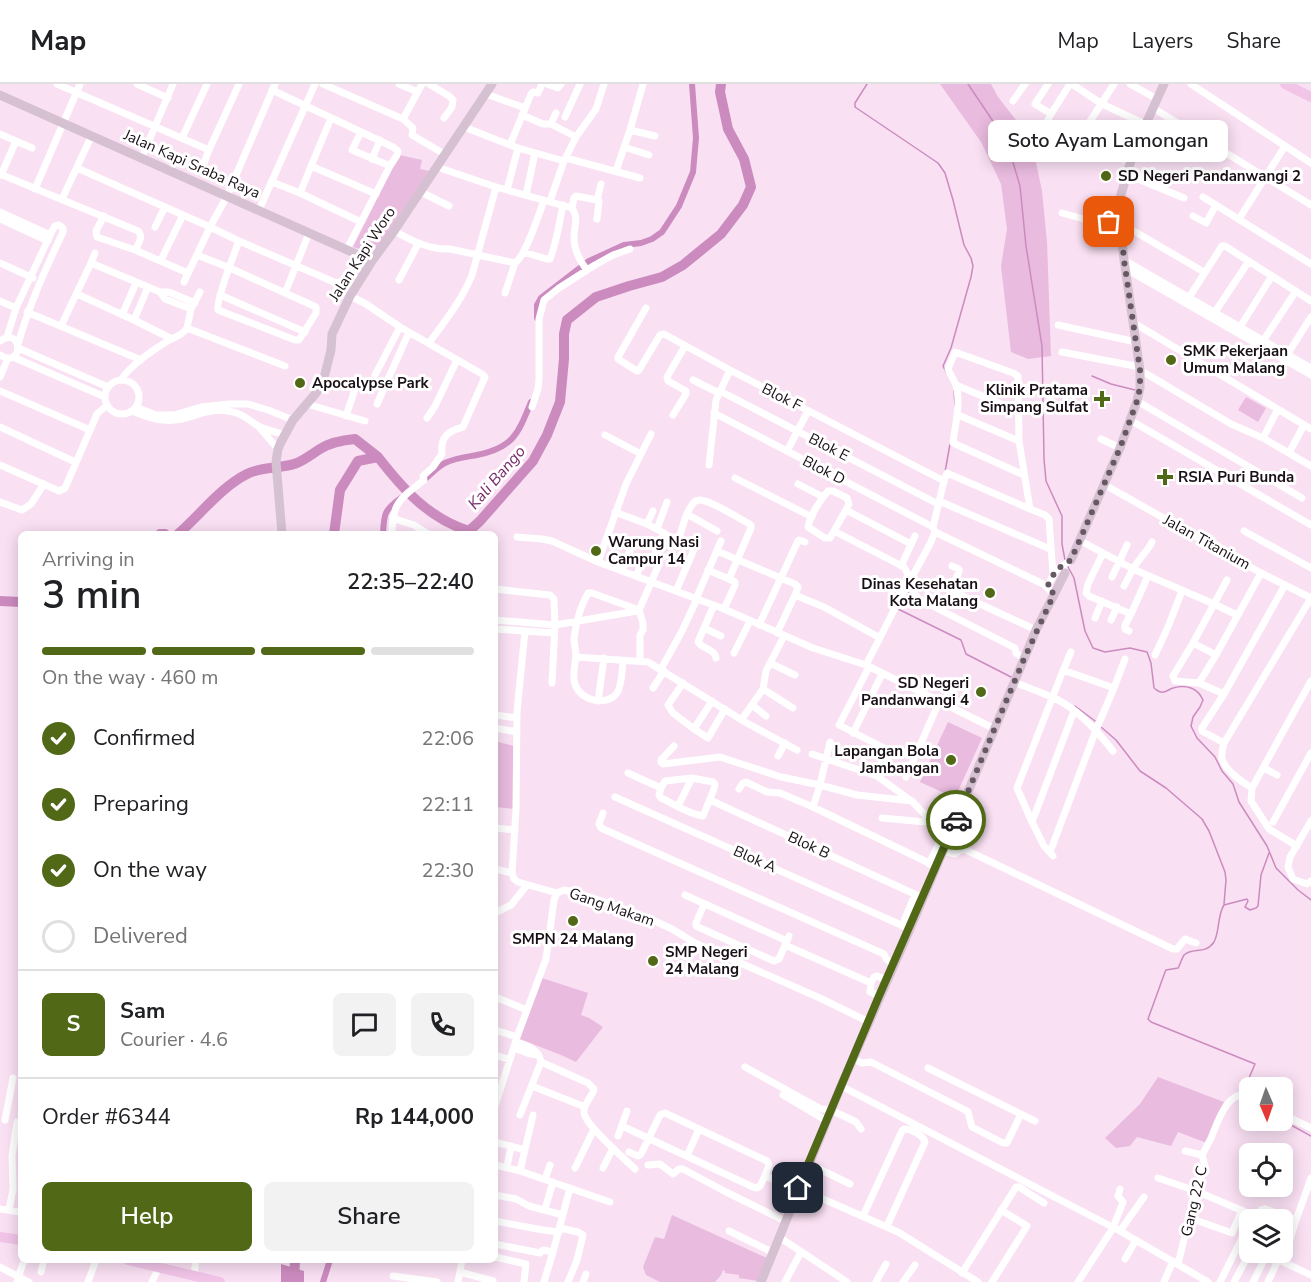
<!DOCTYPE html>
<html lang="en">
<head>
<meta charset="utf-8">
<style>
	body { margin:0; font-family:"Nunito Sans",sans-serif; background:#f2f2f2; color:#202124; height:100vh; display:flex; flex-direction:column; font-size:22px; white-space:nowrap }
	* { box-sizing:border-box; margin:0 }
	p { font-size:20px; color:#757577 }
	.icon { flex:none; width:33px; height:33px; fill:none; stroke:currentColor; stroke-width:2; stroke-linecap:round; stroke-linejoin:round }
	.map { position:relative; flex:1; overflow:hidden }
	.details { position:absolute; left:18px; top:447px; width:480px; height:732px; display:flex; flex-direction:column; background:#fff; border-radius:9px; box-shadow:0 3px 15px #0003 }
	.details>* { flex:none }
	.needle { width:39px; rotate:178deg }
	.fabs { position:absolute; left:1239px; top:993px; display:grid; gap:12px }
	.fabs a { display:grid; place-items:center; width:54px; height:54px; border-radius:9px; background:#fff; box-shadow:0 3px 15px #0003; font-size:30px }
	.pin { position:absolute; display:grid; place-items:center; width:51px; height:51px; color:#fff; margin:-26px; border-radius:12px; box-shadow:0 3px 9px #0006 }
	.courier { position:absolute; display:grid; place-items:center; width:60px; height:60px; margin:-30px; border:4px solid #516816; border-radius:50%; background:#fff; color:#222; box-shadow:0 2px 8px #0007 }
	.bubble { position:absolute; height:42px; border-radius:9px; background:#fff; box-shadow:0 3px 15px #0003; font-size:20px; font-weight:600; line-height:42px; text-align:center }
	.overview em { font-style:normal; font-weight:600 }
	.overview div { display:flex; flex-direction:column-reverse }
	.overview { display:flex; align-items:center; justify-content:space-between; height:102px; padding:0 24px }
	h1 { font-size:39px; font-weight:600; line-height:45px }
	.bar { display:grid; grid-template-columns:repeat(4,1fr); gap:9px 6px; align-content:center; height:72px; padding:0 24px }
	.bar i { height:8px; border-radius:4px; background:#e0e0e0 }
	.bar .on { background:#516816 }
	.bar p { grid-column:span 4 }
	.line { display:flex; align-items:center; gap:15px; padding:0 24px; border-top:2px solid #e0e0e0 }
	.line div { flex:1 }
	.round { display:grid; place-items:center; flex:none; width:63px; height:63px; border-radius:9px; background:#f2f2f2 }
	ol { padding:0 24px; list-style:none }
	li { display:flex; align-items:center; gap:18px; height:66px }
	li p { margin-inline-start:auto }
	li .icon { padding:6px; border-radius:50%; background:#516816; color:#fff; stroke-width:4 }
	li:last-child { color:#757577 }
	li i { width:33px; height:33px; border:3px solid #e0e0e0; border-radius:50% }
	.cta { display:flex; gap:12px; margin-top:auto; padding:12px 24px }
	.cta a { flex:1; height:69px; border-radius:9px; background:#516816; color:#fff; font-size:24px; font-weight:600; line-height:69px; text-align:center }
	.cta a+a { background:#f2f2f2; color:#202124 }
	header { display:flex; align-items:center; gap:36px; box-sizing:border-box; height:84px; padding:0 30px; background:#fff; border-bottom:2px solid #e0e0e0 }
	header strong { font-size:28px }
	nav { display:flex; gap:33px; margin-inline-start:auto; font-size:21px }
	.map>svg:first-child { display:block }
</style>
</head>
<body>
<header>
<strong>Map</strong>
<nav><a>Map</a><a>Layers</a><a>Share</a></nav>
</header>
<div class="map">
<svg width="1311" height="1198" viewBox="0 0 1311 1198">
	<rect width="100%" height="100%" fill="#f9e0f3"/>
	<path fill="#e9bbdf" d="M940,0H991L998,13L1031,55L1042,107L1047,158L1051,272L1028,275L1011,268L1001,182L1007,145L1001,100L981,58Z
		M399,71L422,76L420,85L429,87L374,169L353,163Z
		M1246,313L1266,324L1258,338L1238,326Z
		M948,638L982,654L955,714L920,698Z
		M495,657L514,662V725L495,723Z
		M542,894L588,909L581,931L589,934L603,943L576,978L561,971L520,955V951Z
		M1158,993L1224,1018L1207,1059L1178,1048L1171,1062L1137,1053L1130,1062L1116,1064L1105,1054L1140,1020Z
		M672,1131L767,1174L758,1197L739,1194V1191L725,1189V1187L723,1186L721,1191L715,1198H660L646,1191L643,1183L655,1153L664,1155Z"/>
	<path fill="#cc8bbf" d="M281,1180L304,1187V1198H281Z"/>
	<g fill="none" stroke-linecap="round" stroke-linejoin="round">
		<path stroke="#cc8bbf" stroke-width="1.5" d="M867,0L855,19V23L938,79L945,89L953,116L964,161L971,174L973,182L971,193L951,264L943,282L946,288
			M968,0L1007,58L1020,102L1026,162L1042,262L1044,375L1046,397L1062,432V460L1065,476
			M1092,292L1111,300L1135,306
			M954,306L955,322
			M945,388L950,360
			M1067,481L1074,494L1085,547L1093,564L1105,568L1130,564L1147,568L1151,579L1154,604C1157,606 1159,609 1163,608C1167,608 1169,605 1173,604C1186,600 1198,604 1203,616L1200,623L1193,633L1191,642L1197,654L1215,673L1222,687L1233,700L1239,718L1267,762L1276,784L1298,806L1311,816
			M902,518L909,508
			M898,525L961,556L966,570L1011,593
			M1075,622L1095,637
			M1101,643L1116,656L1140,687L1166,704L1202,735L1209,747L1225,788L1226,796L1224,820
			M1243,1008L1255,980L1151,938L1148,935L1165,888L1166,886L1178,884C1180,881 1182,874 1184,871C1193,863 1205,871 1214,858C1220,847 1217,832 1224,821L1247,815L1248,817L1245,823L1250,826L1256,824L1258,822L1261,791L1269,769
			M1243,1015L1250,1020
			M1282,1036L1311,1052"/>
		<path stroke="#cc8bbf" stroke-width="6" d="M537,234V221L541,214L589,177L624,161L641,159L652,155L662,148L679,122L693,88L696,54L692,0
			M423,397C430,391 437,383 445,379C455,374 466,373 477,371C513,364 518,350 531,318
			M383,450C384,430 384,426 401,414
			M323,1198L330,1176"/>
		<path stroke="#cc8bbf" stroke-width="10" d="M160,450H165
			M178,450C200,431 221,403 247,390C262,382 281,385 297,379C306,375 312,370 320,365C331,358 343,356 355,355L378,373
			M334,450L340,406L358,377L378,373C403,405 428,434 469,447L480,437L533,377L547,351L560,318L564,275V250L567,236L596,213L629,202L662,193L683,181L721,150L743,121L751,103L744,75L728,45L720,8L721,0
			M0,517L21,518
			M294,1198L295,1176"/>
		<path stroke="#fff" stroke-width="7" d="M57,0L209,66
			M137,0L168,14
			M323,0L403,35L413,44L412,51L446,71
			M399,0L418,8
			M429,0L449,12L453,16L452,23L444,34
			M547,0L558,4L561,0
			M1048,0L1035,20L1051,30
			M1070,0L1051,30L1043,46L1046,51L1074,62L1131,77
			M1072,0L1102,20L1145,40
			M1130,0L1157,15
			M1191,0L1311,79
			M272,6L393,63L398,67L397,71L390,82L347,165
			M486,10L525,24
			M1013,17L1025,0
			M1153,24L1311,121
			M522,31L543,40H551L576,53
			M565,33L580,0
			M403,35L422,0
			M551,40L556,29
			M464,43L518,64L564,77
			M630,46L655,52
			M361,48L352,66L390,82
			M0,50L32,64
			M182,54L207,0
			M510,61L531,10L533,8L538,9L542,0
			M1074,62L1114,0
			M624,63L649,71
			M142,73L173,0
			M566,74L640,94
			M372,75L380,56
			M204,79L209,66L239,0
			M311,82L376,110
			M437,83L496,103L572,124C579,134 574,143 574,153C574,166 579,176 587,186
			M77,84L210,143L239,157L334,198C342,200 344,195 348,189
			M616,87L630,46L643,0
			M0,90L138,147C144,153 138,160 135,166
			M1126,90L1184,114
			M1,91L16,57
			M272,98L300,109L361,138
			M35,105L80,0
			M507,106L518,64
			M421,108L449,122
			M300,109L331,34
			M526,111L535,69
			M1203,113L1311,180
			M62,115L92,51
			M550,117L564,77L576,53L596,25L604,0
			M572,124L574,114L576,112L597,116L601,100
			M259,126L315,0
			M0,128L50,151
			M1062,129L1091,137L1097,136L1121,141
			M104,132L96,147L97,153L135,166L188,189
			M1193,132L1206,139L1216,121
			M0,135L48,157
			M597,135L599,117L597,116
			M1239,135L1285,62
			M1120,139L1204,188
			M155,143L165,123
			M394,147C413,157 429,166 450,165L515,179C526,171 539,130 544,116
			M523,168L547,175H550C557,157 559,140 563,121
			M197,171L230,184L316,223V229L299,256H295L218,226C216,216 234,170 239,157
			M161,176L183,131
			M1124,176L1311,284
			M0,179L33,194
			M91,179L95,169
			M1126,185L1311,291
			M399,196L418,160
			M184,198L210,143L227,112L275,0
			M287,204L309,149
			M505,209L515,179
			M77,210L134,236L172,255
			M220,211L305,248
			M350,212L366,220L400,243L482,290L485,293L463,343C448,347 440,353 442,370L433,383L423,392L424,396C401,414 392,418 392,450
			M1188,215L1222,162H1225L1311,217
			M0,217L16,224
			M646,224L618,273V275L637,287L639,286L660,251L664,250L730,286L944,397
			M191,225L165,215L160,208H169L195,219
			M27,228L141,276
			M1215,228L1249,177
			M122,231L136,199
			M134,236L148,203
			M1134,239L1311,345
			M1058,241L1136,258
			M61,242L91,179L160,208
			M1240,243L1272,192
			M187,244L191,225L200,208
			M7,253L16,224L52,147L55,142L59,141L63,144V148C45,186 30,219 18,260
			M0,257C23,241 24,286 0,271
			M429,259C445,237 462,216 472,191L496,103
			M1261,260L1296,207
			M18,264L108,303
			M1062,268L1140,283
			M1287,271L1311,233
			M13,273L105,313
			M1140,286L1231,340L1263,354L1311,382
			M375,291L400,243
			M0,293L8,274
			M105 313a17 17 0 1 1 34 0a17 17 0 1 1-34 0Z
			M121,296C129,282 157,263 171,255C178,252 182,251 187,244L285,282
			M693,296L719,309
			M956,301L1018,327
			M0,307L90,346
			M720,307L938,420
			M1137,317L1302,414
			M307,320L365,337
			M377,320L409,248
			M136,323L156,331H174L201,323L230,320H248L268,326L293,336
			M532,323L538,305L539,296V235L544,216L559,204L595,181L613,171L630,165
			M132,327C149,334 163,339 182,335C198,331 212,324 228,327C242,329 247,335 258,342C266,346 276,348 285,351
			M714,329L933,443
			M673,331L686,310V307L668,297L667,293L685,262
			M958,331L1019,357
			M346,332L357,299
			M427,334L435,322L457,276
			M1130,336L1311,441
			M258,342L278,365
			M0,343L75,378
			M605,351L641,370
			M1263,354L1278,325
			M1101,355L1120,364
			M787,367L808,327
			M1289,369L1304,341
			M0,381L59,407L65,404L97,330L107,321
			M709,381L716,316L730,286
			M1024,391L953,359C955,340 962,317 955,299C953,294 950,290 948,285L955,268L1013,289L1018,292L1019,357L1030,425L1045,431L1049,435L1053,490
			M735,394L812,433
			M798,400L823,413
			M1105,401L1261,489L1311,514
			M939,417L1050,465
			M0,418L22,426L31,420L44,400
			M846,426L849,420L847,414L833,407H828C820,416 810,432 808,443L825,454H830L846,426L911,460
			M615,428L647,440L664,449L673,456H681L693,461L695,463L676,507
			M687,430L717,447
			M393,433L398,436L414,441L428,450
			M647,440L653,427
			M657,445L667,418
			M834,447L904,483C911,493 910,507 919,515L1015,564L1016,569L1024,575
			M1244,447L1311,484
			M935,448L1043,500L1054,510
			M517,453L542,455L552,457L598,478L724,525L813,564L866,581L995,645
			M678,456C683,445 684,431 692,421C694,418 695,416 699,416C709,415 740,435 751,441V444L729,495L708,486
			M1079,456L1133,485L1214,520L1237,531
			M717,467L795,500L798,503L795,511L824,523L880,554
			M1103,469L1088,500L1086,509L1089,512L1131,530L1125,541V545L1129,547
			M652,476L664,449
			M598,478L626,400L651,350
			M901,482L915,452
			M952,482L959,485V488L952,503V507L1036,546
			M622,487L632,461
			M1112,493L1127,461
			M1124,502C1129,493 1133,483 1140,475C1145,468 1148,466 1152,458
			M1047,503L1056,486L1071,476
			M495,505L550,511L554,515L555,541L552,599
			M696,515L721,457
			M714,521L698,558C702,565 715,565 716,574
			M724,525L735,501V498L729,495
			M1131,530L1148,492
			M1095,534L1102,517
			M495,536L555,541L637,527L640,524L659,480L652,476L644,474L636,492
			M1111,536L1117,523
			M759,541L798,457L799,456L805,458
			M704,544L721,552
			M495,545L554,549
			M777,549L795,511
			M1193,559L1216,571
			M734,569L750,537
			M1155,571L1168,543L1182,507
			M576,573L648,578L745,638L797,666
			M623,577C622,587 622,601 617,609C607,623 580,617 575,600C572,592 575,581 576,572C576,566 574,560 574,554C576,539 581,521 588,509H592L639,526L643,539V546L640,551V577
			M770,579L795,591
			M866,581L893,528L930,460L935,448L933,443L944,397L947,389L1030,425
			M869,583L839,641L886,665
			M661,585L681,549L697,515
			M1062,589L1071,568
			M1014,598C1028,604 1044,609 1058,616C1078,626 1099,649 1113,667
			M683,599L668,621L673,629L694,645L712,617
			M1199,599L1216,571L1261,489
			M653,604L664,587
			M1114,604L1125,575
			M763,605L793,624
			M1224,610L1199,599L1175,597L1173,592L1193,559L1227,496
			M598,617L604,574
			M752,621L766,632
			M495,631L517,634
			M742,635L763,605L766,587L784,552
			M495,644L517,648
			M694,645L708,654L725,625
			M853,649L882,590
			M1224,659L1202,647V644L1224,610L1285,501
			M674,662L661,676V678L663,680L720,673L781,693L820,701L857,711L912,717L926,732L927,735L925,738L882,734
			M812,670L877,692L910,716
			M778,672L785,659
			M1264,684L1277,691
			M628,689L661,704
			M906,693L939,618
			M692,694L713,698L715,700L714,705L703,732C689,730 674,720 661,714L659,711L661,704L665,697Z
			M1252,704L1311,597
			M739,705L743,699L746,698L767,708L780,709L813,723L929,779L932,778L937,780
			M615,713L910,845
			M710,716L923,814
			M678,722L692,694
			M813,723L820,701L830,658
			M603,729L599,740L601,744L884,870L886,875L893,880
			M927,735L936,736L947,742L929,780
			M1311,737L1290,773L1288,783L1293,795L1307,800L1311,797
			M1032,738L1044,762L1053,772
			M1273,738L1311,669
			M495,744L515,746
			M1297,762L1269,745L1251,717L1252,704C1243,699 1225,686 1222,675C1221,670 1223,664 1224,659L1311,514
			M962,764L1173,865H1177L1185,855L1196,859
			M943,767L955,770C968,762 963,752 951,747
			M1050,768L1096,646L1114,604L1066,587L1062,589L1017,704L1032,738L1074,627
			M495,785L512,789L514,795L518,798L557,809
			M512,789L516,724L517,628L525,547
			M685,811L787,857
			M704,820L696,839V842L698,843L774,877L779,875L789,852
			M495,829L511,821L527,801
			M902,842L915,810
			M785,861L871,899L870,908L880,912
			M871,899L874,893L877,892L887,896
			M495,913L527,926
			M495,946L517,953
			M516,958C528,962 539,965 541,978L588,999L594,1005L593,1008C590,1014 583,1022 584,1029C586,1042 624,1074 635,1085
			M514,964L530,970L538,971
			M495,971L510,976
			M853,975L862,979L871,978L965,1026L968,1028L972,1043L1003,1059H1007L1021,1030
			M745,983L821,1025L831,1026L856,1038L861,1045
			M928,984L1035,1037
			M532,1002L585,1023
			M841,1002L1120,1147L1208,1198
			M783,1011L827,1037
			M495,1022L517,953L546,875L554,816L557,809L564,806L575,808L619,823L657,838L672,845L695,859L822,915L869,938
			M1282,1030L1311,1044
			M520,1031L541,978
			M5,1036L13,994
			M622,1042L753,1103L757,1104L760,1102L765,1092
			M618,1052L627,1027
			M495,1058L525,1066
			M629,1068L638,1072L641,1070L660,1031L662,1030L665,1029L767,1077L769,1081L765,1092L787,1101L779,1123L789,1128
			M1202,1071C1205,1066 1208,1060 1211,1054C1217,1040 1228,1002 1250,1013
			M687,1072L699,1045
			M809,1080L850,1100
			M495,1081L520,1087L610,1118
			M648,1081L660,1080L673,1090L679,1085H683L726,1108L785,1137
			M507,1083L511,1062
			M575,1084L594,1045
			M603,1084L613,1064
			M520,1087L533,1031
			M1158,1094L1196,1107L1257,1133
			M1311,1094L1296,1136L1283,1178L1311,1191
			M545,1095L550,1081
			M787,1101L798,1104L898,1148L978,1198
			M495,1111L516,1115L529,1122L563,1131
			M0,1125L21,1128
			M545,1125L553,1098
			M9,1126L13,1105L12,1072L17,1038
			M863,1132L902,1047L904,1045C911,1045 923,1051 925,1058L887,1142
			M1190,1134L1232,1149L1242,1126
			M1256,1136L1261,1126L1265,1125L1296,1136
			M495,1137L543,1146L559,1148
			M560,1144L578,1148L583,1151L577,1176L568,1198
			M729,1147L772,1168
			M1120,1147L1144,1113
			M779,1153L847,1198
			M495,1160L540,1169L543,1166L553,1168
			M495,1173L526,1180L524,1198
			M1125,1175L1136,1156
			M1178,1180L1196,1107L1205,1082L1202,1071L1185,1067
			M0,1183L29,1198
			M41,1188L44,1176
			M460,1188L493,1197
			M962,1189L1016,1103H1019L1044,1119
			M194,1192L196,1176
			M393,1192L437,1198
			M17,1198L24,1176
			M88,1198L96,1176
			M152,1198L159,1183L160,1176
			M458,1198L462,1176
			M544,1198L553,1168L570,1104
			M583,1198L586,1190
			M785,1198L801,1168
			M876,1198L886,1180
			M903,1198L915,1181
			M992,1198L1027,1142L1001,1126
			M1078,1198L1113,1144L1123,1118L1118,1112L1120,1105
			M1164,1198L1173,1177
			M1220,1198L1242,1154L1250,1157
			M1234,1198L1250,1168
			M1253,1198L1267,1170L1273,1172L1274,1175L1283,1178
			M1268,1198L1278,1176"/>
		<path stroke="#d6c1d2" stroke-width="9" d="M0,11L372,177
			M282,450L276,378L278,365L281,358L293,336L316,309L323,298L331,266L332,250L350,212L372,177L394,147L492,0
			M1071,476L1120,364L1137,317L1140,304V286L1124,176L1120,139V114L1134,66L1164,0
			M761,1198L841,1002L910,845L1024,575L1036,546L1065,489"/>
		<path stroke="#f1c4e8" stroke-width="10" d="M1285,0L1311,13
			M0,1153L21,1156
			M128,1176L220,1198"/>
	</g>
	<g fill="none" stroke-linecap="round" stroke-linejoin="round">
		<path stroke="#675963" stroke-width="6" stroke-dasharray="0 10.8" d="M956,736L1024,575L1054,510L1047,503L1056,486L1071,476L1120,364L1137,317L1140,304V286L1124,176L1121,141L1109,138"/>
		<path stroke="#516816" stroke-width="8" d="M798,1104L879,912L956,736"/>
	</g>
	<g fill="#516816" stroke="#fff" stroke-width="2">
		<circle cx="1106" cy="92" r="6"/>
		<circle cx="1171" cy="276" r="6"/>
		<circle cx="300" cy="299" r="6"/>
		<path d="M1099 306h6v6h6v6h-6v6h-6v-6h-6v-6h6z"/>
		<path d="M1162 384h6v6h6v6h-6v6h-6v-6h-6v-6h6z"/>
		<circle cx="596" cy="467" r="6"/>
		<circle cx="990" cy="509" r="6"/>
		<circle cx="981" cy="608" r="6"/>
		<circle cx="951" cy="676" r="6"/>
		<circle cx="573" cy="837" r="6"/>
		<circle cx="653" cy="877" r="6"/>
	</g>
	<g text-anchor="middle" stroke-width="6" stroke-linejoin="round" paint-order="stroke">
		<g font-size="15" fill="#181016" stroke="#fff">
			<text transform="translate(192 80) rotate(24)" y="5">Jalan Kapi Sraba Raya</text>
			<text transform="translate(362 170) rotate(-57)" y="5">Jalan Kapi Woro</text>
			<text transform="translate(782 313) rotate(27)" y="5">Blok F</text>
			<text transform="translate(829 363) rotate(27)" y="5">Blok E</text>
			<text transform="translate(824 386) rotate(27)" y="5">Blok D</text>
			<text transform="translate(1207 458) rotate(29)" y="5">Jalan Titanium</text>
			<text transform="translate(809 761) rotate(25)" y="5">Blok B</text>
			<text transform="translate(755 775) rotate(24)" y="5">Blok A</text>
			<text transform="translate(612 823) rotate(19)" y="5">Gang Makam</text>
			<text transform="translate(1194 1117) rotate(-77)" y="5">Gang 22 C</text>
		</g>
		<g font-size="15" font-weight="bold" fill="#181016" stroke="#fff" text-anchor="start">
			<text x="1118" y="97">SD Negeri Pandanwangi 2</text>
			<text x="1183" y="272">SMK Pekerjaan<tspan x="1183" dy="17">Umum Malang</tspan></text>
			<text x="312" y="304">Apocalypse Park</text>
			<text x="1088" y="311" text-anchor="end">Klinik Pratama<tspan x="1088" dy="17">Simpang Sulfat</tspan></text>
			<text x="1178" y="398">RSIA Puri Bunda</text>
			<text x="608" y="463">Warung Nasi<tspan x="608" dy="17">Campur 14</tspan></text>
			<text x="978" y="505" text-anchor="end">Dinas Kesehatan<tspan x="978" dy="17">Kota Malang</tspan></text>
			<text x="969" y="604" text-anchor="end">SD Negeri<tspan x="969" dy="17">Pandanwangi 4</tspan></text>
			<text x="939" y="672" text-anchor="end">Lapangan Bola<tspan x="939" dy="17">Jambangan</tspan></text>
			<text x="573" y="860" text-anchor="middle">SMPN 24 Malang</text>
			<text x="665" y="873">SMP Negeri<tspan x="665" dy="17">24 Malang</tspan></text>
		</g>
		<g font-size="16" font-style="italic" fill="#762a6a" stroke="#fff">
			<text transform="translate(496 393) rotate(-49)" y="6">Kali Bango</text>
		</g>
	</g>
</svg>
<div class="fabs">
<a><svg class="needle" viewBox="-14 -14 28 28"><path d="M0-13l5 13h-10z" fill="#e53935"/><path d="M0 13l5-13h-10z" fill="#757577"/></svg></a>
<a><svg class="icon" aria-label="locate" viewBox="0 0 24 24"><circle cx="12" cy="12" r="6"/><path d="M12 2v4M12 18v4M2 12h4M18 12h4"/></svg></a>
<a><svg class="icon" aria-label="layers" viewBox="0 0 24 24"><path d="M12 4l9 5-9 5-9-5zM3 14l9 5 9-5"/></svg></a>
</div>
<div class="pin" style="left:1109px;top:138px;background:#ea580c"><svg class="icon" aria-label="bag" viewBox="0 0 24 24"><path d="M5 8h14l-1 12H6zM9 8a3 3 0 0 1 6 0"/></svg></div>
<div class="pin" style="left:798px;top:1104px;background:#1f2937"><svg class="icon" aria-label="home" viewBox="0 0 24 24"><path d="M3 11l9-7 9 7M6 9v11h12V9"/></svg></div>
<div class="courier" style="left:956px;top:736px"><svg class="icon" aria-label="car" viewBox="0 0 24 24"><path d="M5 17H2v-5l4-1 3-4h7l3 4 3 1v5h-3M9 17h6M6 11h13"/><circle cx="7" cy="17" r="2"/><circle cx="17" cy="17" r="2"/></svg></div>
<div class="bubble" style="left:988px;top:36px;width:240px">Soto Ayam Lamongan</div>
<section class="details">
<div class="overview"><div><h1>3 min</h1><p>Arriving in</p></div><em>22:35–22:40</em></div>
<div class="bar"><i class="on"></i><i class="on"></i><i class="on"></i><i></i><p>On the way · 460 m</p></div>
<ol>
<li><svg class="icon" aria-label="check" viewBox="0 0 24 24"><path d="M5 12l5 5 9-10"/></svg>Confirmed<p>22:06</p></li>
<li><svg class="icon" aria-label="check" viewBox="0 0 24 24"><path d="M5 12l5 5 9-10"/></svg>Preparing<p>22:11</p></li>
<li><svg class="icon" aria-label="check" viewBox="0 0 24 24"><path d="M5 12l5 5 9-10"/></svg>On the way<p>22:30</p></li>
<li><i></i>Delivered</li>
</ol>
<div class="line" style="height:108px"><b class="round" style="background:#516816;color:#fff">S</b><div><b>Sam</b><p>Courier · 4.6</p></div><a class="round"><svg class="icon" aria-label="chat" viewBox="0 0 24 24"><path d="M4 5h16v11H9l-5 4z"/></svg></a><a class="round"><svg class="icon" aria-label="phone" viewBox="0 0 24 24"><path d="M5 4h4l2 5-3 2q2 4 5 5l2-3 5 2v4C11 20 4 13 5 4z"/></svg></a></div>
<div class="line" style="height:78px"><div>Order #6344</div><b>Rp 144,000</b></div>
<div class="cta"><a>Help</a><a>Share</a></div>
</section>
</div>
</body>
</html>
